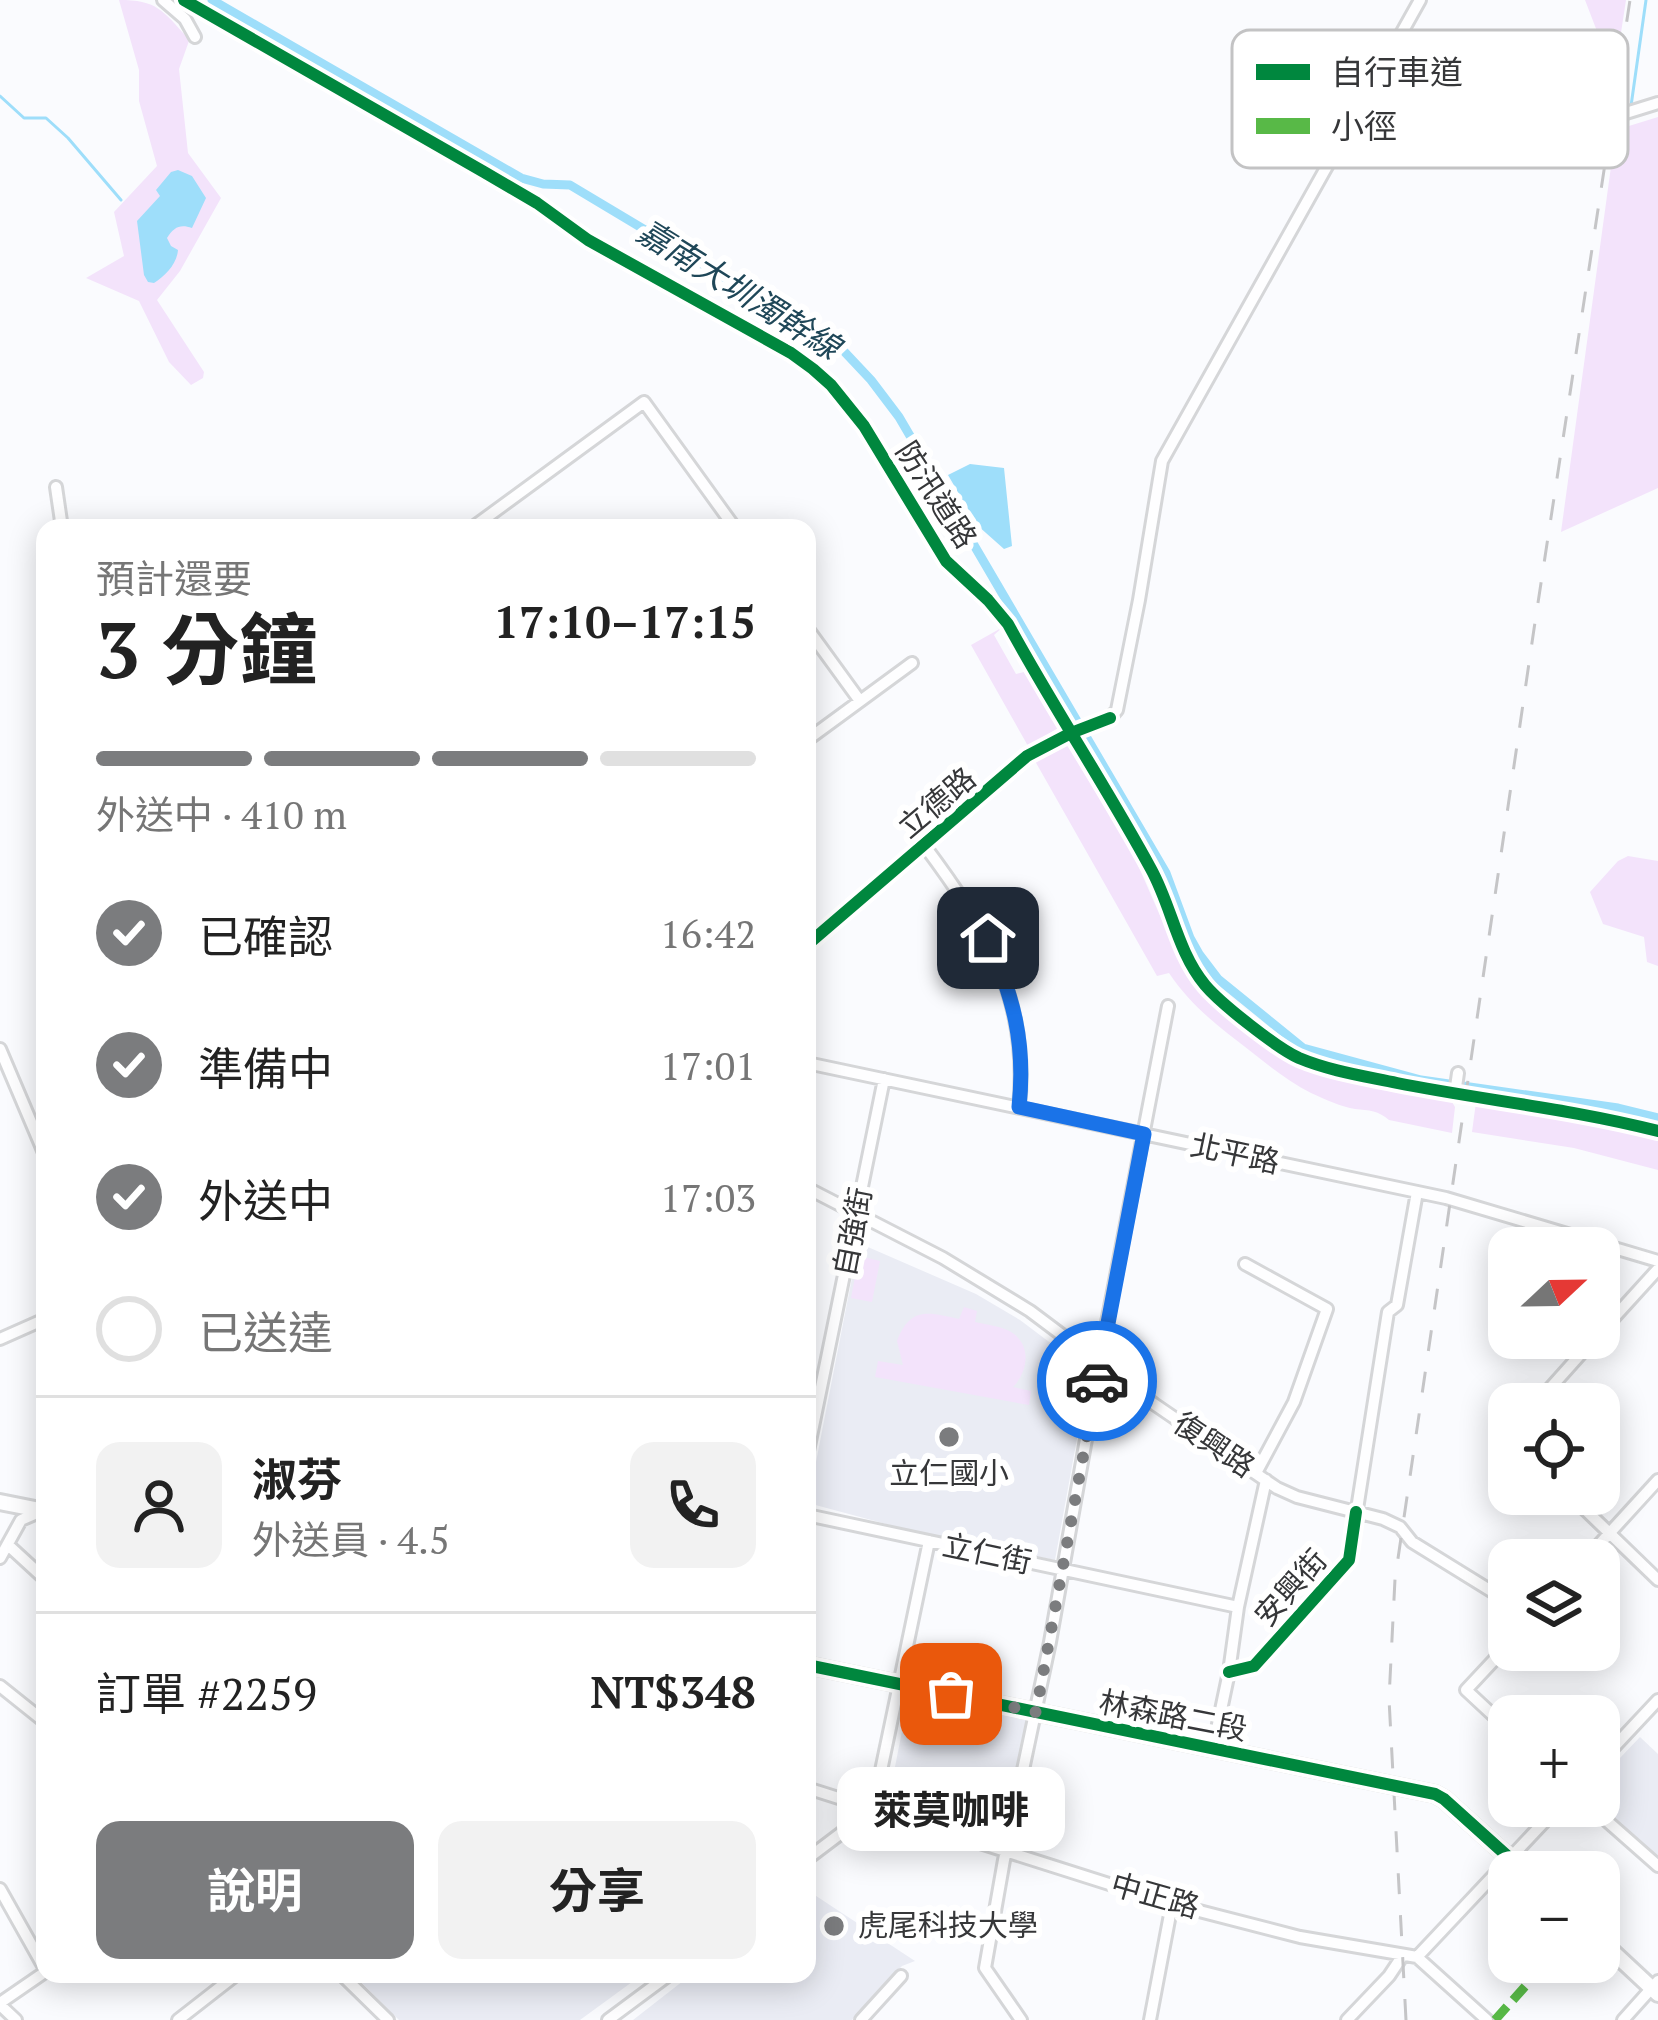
<!DOCTYPE html>
<html lang="zh-TW">
<head>
<meta charset="utf-8">
<style>
	body { margin:0; font-family:"PT Serif","Noto Sans TC",serif; background:#f2f2f2; color:#222; height:100vh; display:flex; flex-direction:column; font-size:45px; white-space:nowrap }
	* { box-sizing:border-box; margin:0 }
	p { font-size:39px; color:#767676 }
	.icon { flex:none; width:66px; height:66px; fill:none; stroke:currentColor; stroke-width:2; stroke-linecap:round; stroke-linejoin:round }
	.map { position:relative; flex:1; overflow:hidden }
	.drawer { position:absolute; left:36px; top:519px; width:780px; height:1464px; display:flex; flex-direction:column; background:#fff; border-radius:24px; box-shadow:0 6px 30px #0003 }
	.drawer>* { flex:none }
	.needle { width:78px; rotate:68deg }
	.tools { position:absolute; left:1488px; top:1227px; display:grid; gap:24px }
	.tools a { display:grid; place-items:center; width:132px; height:132px; border-radius:24px; background:#fff; box-shadow:0 6px 30px #0003; font-size:60px }
	.pin { position:absolute; display:grid; place-items:center; width:102px; height:102px; color:#fff; margin:-51px; border-radius:24px; box-shadow:0 6px 18px #0006 }
	.courier { position:absolute; display:grid; place-items:center; width:120px; height:120px; margin:-60px; border:9px solid #1a73e8; border-radius:50%; background:#fff; color:#222; box-shadow:0 3px 15px #0007 }
	.bubble { position:absolute; height:84px; border-radius:24px; background:#fff; box-shadow:0 6px 30px #0003; font-size:39px; font-weight:700; line-height:84px; text-align:center }
	.overview em { font-style:normal; font-weight:700 }
	.overview div { display:flex; flex-direction:column-reverse }
	.overview { display:flex; align-items:center; justify-content:space-between; height:204px; padding:0 60px }
	h1 { font-size:78px; font-weight:700; line-height:90px }
	.bar { display:grid; grid-template-columns:repeat(4,1fr); gap:18px 12px; align-content:center; height:144px; padding:0 60px }
	.bar i { height:15px; border-radius:9px; background:#e0e0e0 }
	.bar .active { background:#7b7c7e }
	.bar p { grid-column:span 4 }
	.line { display:flex; align-items:center; gap:30px; padding:0 60px; border-top:3px solid #e0e0e0 }
	.line div { flex:1 }
	.round { display:grid; place-items:center; flex:none; width:126px; height:126px; border-radius:24px; background:#f2f2f2 }
	ol { padding:0 60px; list-style:none }
	li { display:flex; align-items:center; gap:36px; height:132px }
	li p { margin-inline-start:auto }
	li .icon { padding:12px; border-radius:50%; background:#7b7c7e; color:#fff; stroke-width:4 }
	li:last-child { color:#767676 }
	li i { width:66px; height:66px; border:6px solid #e0e0e0; border-radius:50% }
	.button { display:flex; gap:24px; margin-top:auto; padding:24px 60px }
	.button a { flex:1; height:138px; border-radius:24px; background:#7b7c7e; color:#fff; font-size:48px; font-weight:700; line-height:138px; text-align:center }
	.button a+a { background:#f2f2f2; color:#222 }
	.map>svg:first-child { display:block }
</style>
</head>
<body>
<div class="map">
<svg width="1658" height="2020" viewBox="0 0 1658 2020">
	<rect width="100%" height="100%" fill="#fafbfe"/>
	<path fill="#eaecf4" d="M861,1244L976,1294L1020,1320L1089,1372L1055,1560L916,1532L808,1503L858,1247Z
		M909,1695L1026,1720L1003,1838L888,1803Z
		M1640,1737L1658,1754V1856L1599,1806V1780Z
		M807,1890L915,1961L902,1966L852,2020H633L692,1974H807Z
		M353,1974H643L580,2020H399Z"/>
	<path fill="#f3e3fb" d="M119,0C157,0 162,10 187,37L189,41L179,69L188,153L221,198L180,271L157,300L204,372L203,378L191,385L169,362L139,301L86,278L124,256L114,212L157,166L139,101V70Z
		M1585,0H1626L1610,104L1600,39Z
		M1658,117V488L1561,532L1616,130Z
		M1003,627L994,635L1016,674L1028,671L1060,727L1028,746L971,645Z
		M1067,741L1134,856L1179,959L1205,994L1270,1047L1306,1067L1452,1102L1455,1107L1452,1133L1389,1120C1379,1111 1369,1110 1355,1109C1342,1107 1324,1099 1311,1093C1289,1082 1269,1066 1249,1050C1219,1027 1191,1006 1169,973L1157,976L1035,761Z
		M1628,856L1658,861V966L1647,962L1644,937L1603,924L1590,892L1618,861Z
		M1476,1102L1613,1125L1658,1135V1170L1574,1148L1472,1132Z
		M859,1256L880,1261L872,1302L851,1298Z
		M964,1307L977,1311L975,1322C987,1325 1004,1326 1014,1334C1032,1348 1027,1373 1013,1387L1031,1391L1029,1405L875,1377L878,1361L903,1365L897,1341C910,1306 929,1312 959,1319Z"/>
	<path fill="#9edefa" d="M178,170L192,176L206,198L192,228C180,224 174,227 167,238L171,246L178,250C177,264 165,276 154,283L148,282L144,275L137,221L160,196L156,190L171,172Z
		M970,464L1004,468L1012,546L1004,549L977,525L948,475Z"/>
	<g fill="none" stroke-linecap="round" stroke-linejoin="round">
		<path stroke="#9edefa" stroke-width="3" d="M0,96L24,118H46L68,138L121,200
			M1631,106L1646,0"/>
		<path stroke="#9edefa" stroke-width="9" d="M212,0L521,178L543,184L570,185L839,346L871,380L899,417L1166,873L1190,938L1199,954L1218,979L1303,1048L1421,1080L1618,1108L1658,1118"/>
		<defs>
			<path id="minor" d="M163,0L185,19L195,37
				M184,0L484,172L537,203L588,240L791,353L813,369L831,385L864,426L946,561L988,600L1008,624C1053,707 1106,786 1151,869C1172,907 1177,951 1205,985C1221,1004 1277,1048 1299,1058C1330,1071 1364,1076 1397,1083C1483,1100 1572,1109 1658,1131
				M1602,117H1613L1658,103
				M56,487L62,528
				M472,528L644,402L735,528
				M807,628L860,701
				M807,740L912,663
				M924,845C986,928 1030,1000 1019,1107
				M807,945L1027,756L1071,733L1110,718L1117,710L1139,600L1162,461L1420,0
				M0,1049L45,1155
				M807,1063L1446,1198L1658,1261
				M1455,1094L1458,1073
				M807,1188L943,1258L1030,1311L1154,1404L1277,1488L1297,1497L1383,1519L1400,1527L1412,1542L1509,1602
				M1245,1264L1327,1309L1294,1402L1256,1473
				M1599,1334L1658,1269
				M0,1339L45,1319
				M1536,1404L1595,1338
				M1509,1434V1437
				M807,1456L884,1079
				M1569,1494L1658,1580
				M807,1515L1238,1607
				M8,1545L45,1579
				M0,1558L21,1520L44,1510
				M1585,1560L1658,1480
				M1509,1644L1466,1690L1509,1730
				M1229,1672L1254,1666L1349,1560L1388,1312L1397,1305L1417,1192
				M0,1686L45,1722
				M1213,1748L1229,1672L1238,1607L1266,1480
				M1599,1763L1658,1700
				M807,1788L1172,1904L1300,1937L1417,1957L1487,2020
				M1590,1806L1658,1866
				M807,1859L873,1809L929,1541
				M0,1889L45,1969
				M1417,1957L1559,1806
				M341,1974L388,2020
				M0,2003L45,1972
				M0,2005L16,2020
				M178,2020L237,1974
				M608,2020L670,1974
				M861,2020L901,1976
				M1021,2020L985,1968L1004,1860L1050,1642L1104,1338L1168,1006
				M1150,2020L1172,1904
				M1347,2020L1389,1976L1403,1955
				M1623,2020L1658,1981"/>
			<path id="major" d="M0,1502L45,1511
				M807,1665L1435,1794L1444,1799L1525,1872
				M1599,1939L1658,1994"/>
		</defs>
		<use href="#minor" stroke="#d5d6d8" stroke-width="16"/>
		<use href="#major" stroke="#d5d6d8" stroke-width="20"/>
		<use href="#minor" stroke="#fefeff" stroke-width="10"/>
		<use href="#major" stroke="#fefeff" stroke-width="14"/>
		<path stroke="#c5c5c7" stroke-width="3" stroke-dasharray="21 21" stroke-linecap="butt" d="M1406,2020L1389,1699L1395,1579L1534,629L1630,0"/>
		<path stroke="#58b947" stroke-width="9" stroke-dasharray="18 9" stroke-linecap="butt" d="M1519,1716L1521,1692
			M1495,2020L1547,1962"/>
		<defs>
			<path id="cycleway" d="M184,0L484,172L537,203L588,240L791,353L813,369L831,385L864,426L946,561L988,600L1008,624C1053,707 1106,786 1151,869C1172,907 1177,951 1205,985C1221,1004 1277,1048 1299,1058C1330,1071 1364,1076 1397,1083C1483,1100 1572,1109 1658,1131
				M807,945L1027,756L1071,733L1110,718
				M807,1665L1435,1794L1444,1799L1525,1872
				M1229,1672L1254,1666L1349,1560L1356,1512"/>
		</defs>
		<use href="#cycleway" stroke="#fff" stroke-width="20"/>
		<use href="#cycleway" stroke="#00873e" stroke-width="12"/>
	</g>
	<g fill="none" stroke-linecap="round" stroke-linejoin="round">
		<path stroke="#7b7c7e" stroke-width="12" stroke-dasharray="0 21.6" d="M951,1694L1036,1712L1097,1381"/>
		<path stroke="#1a73e8" stroke-width="15" d="M988,938C1013,997 1026,1042 1019,1107L1144,1134L1097,1381"/>
	</g>
	<g fill="#7b7c7e" stroke="#fff" stroke-width="4.5">
		<circle cx="949" cy="1437" r="12"/>
		<circle cx="834" cy="1926" r="12"/>
	</g>
	<g text-anchor="middle" stroke-width="12" stroke-linejoin="round" paint-order="stroke">
		<g font-size="30" fill="#363739" stroke="#fff">
			<text transform="translate(936 495) rotate(57)" y="10">防汛道路</text>
			<text transform="translate(937 803) rotate(-40)" y="10">立德路</text>
			<text transform="translate(1235 1154) rotate(12)" y="10">北平路</text>
			<text transform="translate(853 1232) rotate(-79)" y="10">自強街</text>
			<text transform="translate(1214 1445) rotate(34)" y="10">復興路</text>
			<text transform="translate(987 1554) rotate(12)" y="10">立仁街</text>
			<text transform="translate(1291 1588) rotate(-48)" y="10">安興街</text>
			<text transform="translate(1173 1716) rotate(11)" y="10">林森路二段</text>
			<text transform="translate(1155 1896) rotate(16)" y="10">中正路</text>
		</g>
		<g font-size="30" fill="#363739" stroke="#fff">
			<text x="949" y="1484">立仁國小</text>
			<text x="858" y="1936" text-anchor="start">虎尾科技大學</text>
		</g>
		<g font-size="33" font-style="italic" fill="#1f4758" stroke="#fff">
			<text transform="translate(739 289) rotate(32)" y="12">嘉南大圳濁幹線</text>
		</g>
	</g>
	<rect x="1232" y="30" width="396" height="138" rx="18" fill="#fff" stroke="#c3c3c4" stroke-width="3"/>
	<rect x="1256" y="64" width="54" height="16" fill="#00873e"/>
	<rect x="1256" y="118" width="54" height="16" fill="#58b947"/>
	<g font-size="33" fill="#363739">
		<text x="1331" y="84">自行車道</text>
		<text x="1331" y="138">小徑</text>
	</g>
</svg>
<div class="tools">
<a><svg class="needle" viewBox="-14 -14 28 28"><path d="M0-13l5 13h-10z" fill="#e53935"/><path d="M0 13l5-13h-10z" fill="#767676"/></svg></a>
<a><svg class="icon" aria-label="locate" viewBox="0 0 24 24"><circle cx="12" cy="12" r="6"/><path d="M12 2v4M12 18v4M2 12h4M18 12h4"/></svg></a>
<a><svg class="icon" aria-label="layers" viewBox="0 0 24 24"><path d="M12 4l9 5-9 5-9-5zM3 14l9 5 9-5"/></svg></a>
<a>+</a>
<a>−</a>
</div>
<div class="pin" style="left:951px;top:1694px;background:#ea580c"><svg class="icon" aria-label="bag" viewBox="0 0 24 24"><path d="M5 8h14l-1 12H6zM9 8a3 3 0 0 1 6 0"/></svg></div>
<div class="pin" style="left:988px;top:938px;background:#1f2937"><svg class="icon" aria-label="home" viewBox="0 0 24 24"><path d="M3 11l9-7 9 7M6 9v11h12V9"/></svg></div>
<div class="courier" style="left:1097px;top:1381px"><svg class="icon" aria-label="car" viewBox="0 0 24 24"><path d="M5 17H2v-5l4-1 3-4h7l3 4 3 1v5h-3M9 17h6M6 11h13"/><circle cx="7" cy="17" r="2"/><circle cx="17" cy="17" r="2"/></svg></div>
<div class="bubble" style="left:837px;top:1767px;width:228px">萊莫咖啡</div>
<section class="drawer">
<div class="overview"><div><h1>3 分鐘</h1><p>預計還要</p></div><em>17:10–17:15</em></div>
<div class="bar"><i class="active"></i><i class="active"></i><i class="active"></i><i></i><p>外送中 · 410 m</p></div>
<ol>
<li><svg class="icon" aria-label="check" viewBox="0 0 24 24"><path d="M5 12l5 5 9-10"/></svg>已確認<p>16:42</p></li>
<li><svg class="icon" aria-label="check" viewBox="0 0 24 24"><path d="M5 12l5 5 9-10"/></svg>準備中<p>17:01</p></li>
<li><svg class="icon" aria-label="check" viewBox="0 0 24 24"><path d="M5 12l5 5 9-10"/></svg>外送中<p>17:03</p></li>
<li><i></i>已送達</li>
</ol>
<div class="line" style="height:216px"><a class="round"><svg class="icon" aria-label="person" viewBox="0 0 24 24"><circle cx="12" cy="8" r="4"/><path d="M4 21q1-7 8-7t8 7"/></svg></a><div><b>淑芬</b><p>外送員 · 4.5</p></div><a class="round"><svg class="icon" aria-label="phone" viewBox="0 0 24 24"><path d="M5 4h4l2 5-3 2q2 4 5 5l2-3 5 2v4C11 20 4 13 5 4z"/></svg></a></div>
<div class="line" style="height:156px"><div>訂單 #2259</div><b>NT$348</b></div>
<div class="button"><a>說明</a><a>分享</a></div>
</section>
</div>
</body>
</html>
